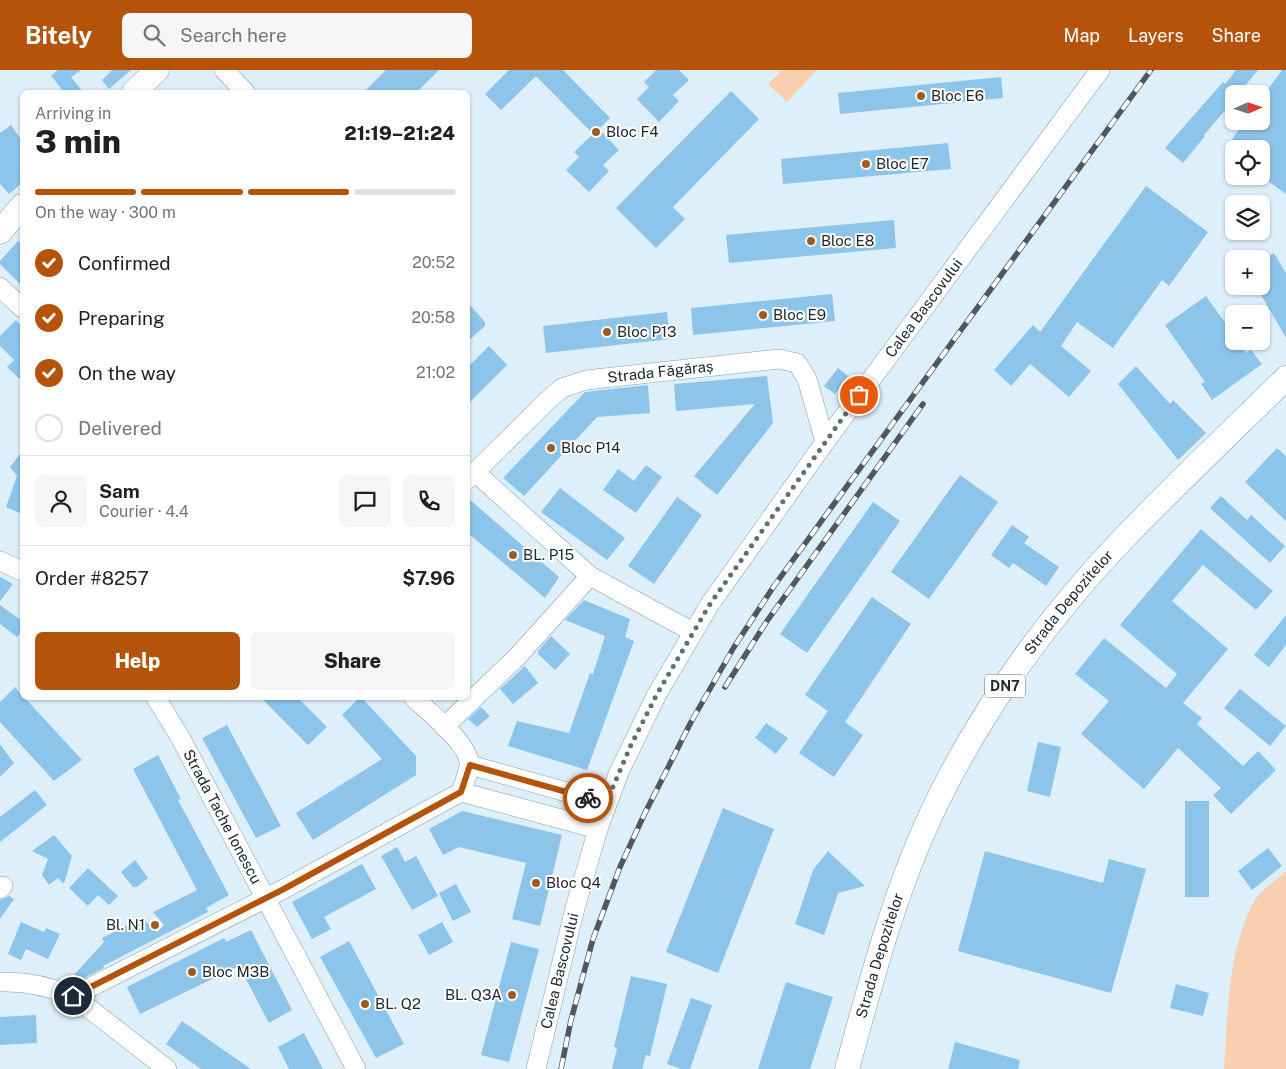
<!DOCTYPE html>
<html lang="en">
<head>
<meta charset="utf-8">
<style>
	body { margin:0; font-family:"Public Sans",sans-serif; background:#f6f6f6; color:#202124; height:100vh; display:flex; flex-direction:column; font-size:19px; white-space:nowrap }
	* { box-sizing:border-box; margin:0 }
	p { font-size:16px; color:#757577 }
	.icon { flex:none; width:28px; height:28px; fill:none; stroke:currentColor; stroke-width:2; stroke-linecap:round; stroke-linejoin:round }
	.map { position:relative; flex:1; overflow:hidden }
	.drawer { position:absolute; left:20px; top:20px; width:450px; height:610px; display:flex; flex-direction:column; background:#fff; border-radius:8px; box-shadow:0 1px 4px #0004 }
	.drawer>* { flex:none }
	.needle { width:32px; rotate:87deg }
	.fabs { position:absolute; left:1225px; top:15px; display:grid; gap:10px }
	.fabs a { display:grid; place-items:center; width:45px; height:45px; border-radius:8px; background:#fff; box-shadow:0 1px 4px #0004; font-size:25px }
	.pin { position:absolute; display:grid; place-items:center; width:42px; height:42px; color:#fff; margin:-21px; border:2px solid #fff; border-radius:50%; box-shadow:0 1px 5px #0007 }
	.courier { position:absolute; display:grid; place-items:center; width:50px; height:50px; margin:-25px; border:4px solid #b45309; border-radius:50%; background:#fff; color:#222; box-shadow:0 1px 6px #0007 }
	.head em { font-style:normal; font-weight:800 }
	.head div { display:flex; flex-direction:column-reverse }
	.head { display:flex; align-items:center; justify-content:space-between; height:85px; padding:0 15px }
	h1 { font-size:32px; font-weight:800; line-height:38px }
	.bar { display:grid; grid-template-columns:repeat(4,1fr); gap:8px 5px; align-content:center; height:60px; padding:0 15px }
	.bar i { height:6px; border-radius:4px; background:#e0e0e0 }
	.bar .on { background:#b45309 }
	.bar p { grid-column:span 4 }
	.line { display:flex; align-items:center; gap:12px; padding:0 15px; border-top:1px solid #e0e0e0 }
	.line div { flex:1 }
	.round { display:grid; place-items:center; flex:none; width:52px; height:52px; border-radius:8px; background:#f6f6f6 }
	ol { padding:0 15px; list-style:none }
	li { display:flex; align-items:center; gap:15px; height:55px }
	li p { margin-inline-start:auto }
	li .icon { padding:5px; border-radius:50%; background:#b45309; color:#fff; stroke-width:4 }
	li:last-child { color:#757577 }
	li i { width:28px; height:28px; border:2px solid #e0e0e0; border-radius:50% }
	.primary-button { display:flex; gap:10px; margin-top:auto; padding:10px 15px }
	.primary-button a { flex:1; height:58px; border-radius:8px; background:#b45309; color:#fff; font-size:20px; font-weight:800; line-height:58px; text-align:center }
	.primary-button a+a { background:#f6f6f6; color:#202124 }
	header { display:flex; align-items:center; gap:30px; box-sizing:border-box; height:70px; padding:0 25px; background:#b45309; color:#fff }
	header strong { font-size:24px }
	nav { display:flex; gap:28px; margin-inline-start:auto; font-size:18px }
	.search { width:350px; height:45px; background:#f6f6f6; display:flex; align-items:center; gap:12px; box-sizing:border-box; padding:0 18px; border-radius:8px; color:#757577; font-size:19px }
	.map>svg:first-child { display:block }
</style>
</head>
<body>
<header>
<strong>Bitely</strong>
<div class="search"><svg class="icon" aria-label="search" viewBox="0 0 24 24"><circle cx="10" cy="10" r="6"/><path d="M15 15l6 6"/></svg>Search here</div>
<nav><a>Map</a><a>Layers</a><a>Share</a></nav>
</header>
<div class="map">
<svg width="1286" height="999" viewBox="0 0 1286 999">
	<rect width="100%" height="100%" fill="#ddeffb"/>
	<path fill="#f8d0b1" d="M782,0H817L787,32L768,14Z
		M1286,801V999H1224C1228,943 1227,880 1255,830C1260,821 1278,809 1286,801Z"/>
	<path fill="#8dc4e9" d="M58,0H81L71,7L83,22H64L51,6Z
		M112,0H131L109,19L102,10Z
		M386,0H439L417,22H364Z
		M509,0H563L610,48L599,59L619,80L603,95L609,101L589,122L566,100L579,87L574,82L593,64L536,6L501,40L485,24Z
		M656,0H679L689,10L673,25L679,31L659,52L637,29L649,17L644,12Z
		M1236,0H1258L1238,24H1234V30L1204,65L1205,66L1183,93L1165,78L1223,12L1225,14Z
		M1282,0H1286V124L1261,106V79H1225L1245,51H1261V29Z
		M1001,7L1003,28L840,44L838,23Z
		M731,21L759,49L673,137L685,149L656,178L616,138Z
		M11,55L22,71V113L9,124L0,114V63Z
		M948,73L951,99L783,114L781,89Z
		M1146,116L1208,162L1169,216L1162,210L1113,278L1077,252L1061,276L1091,301L1069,327L1030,294L1011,316L994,300L1033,255L1040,262Z
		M894,150L896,178L729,193L726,165Z
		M18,171L22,177V216L0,194V191Z
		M1274,183L1286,203V268L1256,216H1261V191Z
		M832,224L835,251L693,265L691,238Z
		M1206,226L1234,265V271H1238L1246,283L1251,280L1262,294L1212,330L1201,314L1205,312L1165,255Z
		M468,233L485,252V256L468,271Z
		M667,242L670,269L546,283L543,256Z
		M16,250L22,257V311L7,297L14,290L0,276V266Z
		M489,276L507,295L468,334V297Z
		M1136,296L1170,334L1173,330L1206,363L1178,390L1118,314Z
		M838,298L848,306L835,324L824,316Z
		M767,306L773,353L717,425L694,406L755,334L676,341L674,314Z
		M648,315L650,343L597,347L524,426L503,408L585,322Z
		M1277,378L1286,386V451L1245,412Z
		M22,381V444L6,437L17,406L10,397Z
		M646,395L662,407L636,443L603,420L618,399L634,411Z
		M960,405L998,432L929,529L891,502Z
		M560,418L625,468L607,490L541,442Z
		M1221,426L1247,450L1251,445L1285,476L1270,493L1210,438Z
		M677,427L702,445L654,514L628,496Z
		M468,428L559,507L545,528L468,463Z
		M873,432L900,451L807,583L780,564Z
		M1012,455L1029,467L1024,473L1059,497L1046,516L1013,493L1009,498L991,485Z
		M1201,459L1273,521L1256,540L1203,495L1172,531L1228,579L1183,633L1202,648L1197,654L1243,696L1258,681L1276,700L1231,744L1213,725L1221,718L1178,678L1144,719L1081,664L1109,631L1075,604L1104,568L1166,618L1177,604L1120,555Z
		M0,507L13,514L0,531Z
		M872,527L911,554L845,652L863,665L834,707L799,683L828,641L805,625Z
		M584,530L630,549L625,567L634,571L587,700L508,676L517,651L569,663L590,603L593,604L605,566L565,550Z
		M0,535L22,551V561L17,567L0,554Z
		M1286,545V575L1269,597L1254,585Z
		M551,566L570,584L555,600L538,584V581Z
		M525,596L538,613L513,634L500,619Z
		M15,617L22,625V628H25L82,690L54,711L0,652V632Z
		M1240,619L1286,656L1270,676L1224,638Z
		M261,628H298L327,657L308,675Z
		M359,628H362L416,686V705L313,770L296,743L382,689L342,645Z
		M481,637L490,646L477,657L468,649Z
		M766,653L788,668L776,684L755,668Z
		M227,655L281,756L256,768L202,668Z
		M1038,672L1061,677L1050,727L1027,721Z
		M0,674L14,693L0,707Z
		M158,685L181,729L178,730L229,825L206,838L208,842L103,896L104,898L84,908L74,905L104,872L102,868L142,848L157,862L164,855L153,842L197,820L133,699Z
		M35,720L47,735L0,772V747Z
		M1185,731H1209V827H1185Z
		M723,738L774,759L718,903L666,882Z
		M462,741L562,765L540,856L512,849L526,793L459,777L443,785L429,759Z
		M54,765L72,786L64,814L58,808L49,815L42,805L48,789L32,781Z
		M397,777L405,792L416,786L438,826L412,840L381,786Z
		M1268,778L1282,796L1252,820L1238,801Z
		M828,781L865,816L838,823L824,865L795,854L813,800Z
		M985,781L1103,813L1109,789L1146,799L1111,923L958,881Z
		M135,790L148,808L137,817H133L121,802Z
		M362,794L376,819L324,847L331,859L312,869L292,832Z
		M88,798L118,826L109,835L98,825L88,836L69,818Z
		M456,814L471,842L453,851L439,823Z
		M9,826L14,829L0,849V830Z
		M21,852L44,862L46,858L60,864L48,889L26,879L21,890L8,884Z
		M442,852L453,872L429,885L418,865Z
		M251,860L292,940L269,953L239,896L140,944L127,917L224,868L226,872Z
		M349,871L404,974L376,988L320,887Z
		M511,872L539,879L509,992L481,985Z
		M631,906L667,914L650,986L646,985L642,999H612L617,978L614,977Z
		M786,912L833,927L810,999H758Z
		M1176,914L1209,923L1203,946L1170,938Z
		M691,928L712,935L690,999H681L667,994Z
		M36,945L37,973L0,975V947Z
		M182,951L251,999H201L166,974Z
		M304,963L323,999H289L278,977Z
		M955,972L1020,990L1018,999H948Z"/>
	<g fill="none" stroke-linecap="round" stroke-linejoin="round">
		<defs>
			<g id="minor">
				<path d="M224,0L245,22"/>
				<path d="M0,217L22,238"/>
				<path d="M475,402L590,506"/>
				<path id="s1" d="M468,409L547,331L562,318L586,310L779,289L797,293L807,309L825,372"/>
				<path d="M0,491L22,501"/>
				<path id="s2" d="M156,628L180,667L356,999"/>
				<path d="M414,628C428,641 472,676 469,696C468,704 464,714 461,722"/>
				<path d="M444,657L517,587L590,506L693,562"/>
				<path d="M470,695L606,733"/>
				<path d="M461,722L598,759"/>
				<path d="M0,819L3,816"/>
				<path d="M0,912C26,911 49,916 73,926L167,999"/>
				<path d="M73,926L282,820L461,722"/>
				<path id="s3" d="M536,999L575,838L598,759L619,702L657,624L710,534L825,372L1100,0"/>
			</g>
			<g id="major">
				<path d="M134,22L157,0"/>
				<path d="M0,162L22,136"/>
				<path id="s4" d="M847,999C872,908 896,815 938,730C985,635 1049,547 1122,470C1175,415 1231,362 1286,308"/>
			</g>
		</defs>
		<use href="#minor" stroke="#8b9ba6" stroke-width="20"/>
		<use href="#major" stroke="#8b9ba6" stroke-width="25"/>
		<use href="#minor" stroke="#fff" stroke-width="19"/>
		<use href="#major" stroke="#fff" stroke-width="24"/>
		<defs>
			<path id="rail" d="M725,617L767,551L923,334
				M561,999L571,950L593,869L620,797L644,745L691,652L734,577L774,516L1151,0"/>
		</defs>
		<use href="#rail" stroke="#4e585e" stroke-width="5.5"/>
		<use href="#rail" stroke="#fff" stroke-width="4" stroke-dasharray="11" stroke-linecap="butt"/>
	</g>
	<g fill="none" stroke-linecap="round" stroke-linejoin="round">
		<path stroke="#636e74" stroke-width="5" stroke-dasharray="0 9" d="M588,728L606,733L631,675L657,624L710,534L859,325"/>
		<path stroke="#b45309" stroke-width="6" d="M73,926L282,820L461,722L470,695L588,728"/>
	</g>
	<g fill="#9b5c23" stroke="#fff" stroke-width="2">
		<circle cx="921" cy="26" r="5"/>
		<circle cx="596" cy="62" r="5"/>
		<circle cx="866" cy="94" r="5"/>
		<circle cx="811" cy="171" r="5"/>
		<circle cx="763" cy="245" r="5"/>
		<circle cx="607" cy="262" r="5"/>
		<circle cx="551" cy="378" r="5"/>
		<circle cx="513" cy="485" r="5"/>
		<circle cx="536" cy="813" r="5"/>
		<circle cx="155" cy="855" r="5"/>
		<circle cx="192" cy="902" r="5"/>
		<circle cx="512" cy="925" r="5"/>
		<circle cx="365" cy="934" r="5"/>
	</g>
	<g text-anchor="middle" stroke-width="4" stroke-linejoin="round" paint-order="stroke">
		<rect fill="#fff" stroke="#64686b" stroke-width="1" x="985" y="604.5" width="40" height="23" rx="4"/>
		<g font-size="14" font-weight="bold" fill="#21282c">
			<text x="1005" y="621">DN7</text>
		</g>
		<g font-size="15" fill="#21282c" stroke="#fff" text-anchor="start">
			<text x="931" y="31">Bloc E6</text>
			<text x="606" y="67">Bloc F4</text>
			<text x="876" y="99">Bloc E7</text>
			<text x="821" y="176">Bloc E8</text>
			<text x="773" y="250">Bloc E9</text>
			<text x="617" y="267">Bloc P13</text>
			<text x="561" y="383">Bloc P14</text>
			<text x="523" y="490">BL. P15</text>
			<text x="546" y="818">Bloc Q4</text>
			<text x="145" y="860" text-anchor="end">Bl. N1</text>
			<text x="202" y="907">Bloc M3B</text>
			<text x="502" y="930" text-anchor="end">BL. Q3A</text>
			<text x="375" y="939">BL. Q2</text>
		</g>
		<g font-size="15" fill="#21282c" stroke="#fff">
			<text dy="5" stroke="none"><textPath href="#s3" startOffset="865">Calea Bascovului</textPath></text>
			<text dy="5" stroke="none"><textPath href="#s1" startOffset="231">Strada Făgăraș</textPath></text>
			<text dy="5" stroke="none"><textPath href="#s4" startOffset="522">Strada Depozitelor</textPath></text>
			<text dy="5" stroke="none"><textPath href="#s2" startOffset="136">Strada Tache Ionescu</textPath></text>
			<text dy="5" stroke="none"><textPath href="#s4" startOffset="118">Strada Depozitelor</textPath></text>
			<text dy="5" stroke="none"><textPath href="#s3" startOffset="101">Calea Bascovului</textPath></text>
		</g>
	</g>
</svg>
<div class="fabs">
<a><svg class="needle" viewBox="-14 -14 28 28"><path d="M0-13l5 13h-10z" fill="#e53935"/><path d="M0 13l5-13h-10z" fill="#757577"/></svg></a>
<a><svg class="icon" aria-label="locate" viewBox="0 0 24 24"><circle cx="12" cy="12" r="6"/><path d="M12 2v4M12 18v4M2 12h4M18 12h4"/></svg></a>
<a><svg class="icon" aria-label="layers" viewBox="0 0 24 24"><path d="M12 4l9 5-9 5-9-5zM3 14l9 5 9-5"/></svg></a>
<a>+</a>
<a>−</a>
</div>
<div class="pin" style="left:859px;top:325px;background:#ea580c"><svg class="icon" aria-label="bag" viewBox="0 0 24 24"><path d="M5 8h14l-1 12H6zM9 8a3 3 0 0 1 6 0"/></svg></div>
<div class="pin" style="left:73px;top:926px;background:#1f2937"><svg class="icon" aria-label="home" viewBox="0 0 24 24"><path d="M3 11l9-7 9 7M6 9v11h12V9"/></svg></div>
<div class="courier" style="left:588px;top:728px"><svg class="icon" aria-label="bike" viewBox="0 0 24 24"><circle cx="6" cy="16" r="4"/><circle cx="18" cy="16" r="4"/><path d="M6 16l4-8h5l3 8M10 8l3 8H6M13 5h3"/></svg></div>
<section class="drawer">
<div class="head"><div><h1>3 min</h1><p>Arriving in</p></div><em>21:19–21:24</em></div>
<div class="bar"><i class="on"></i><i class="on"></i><i class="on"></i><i></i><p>On the way · 300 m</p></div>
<ol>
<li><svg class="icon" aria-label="check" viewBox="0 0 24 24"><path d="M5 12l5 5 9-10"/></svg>Confirmed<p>20:52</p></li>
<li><svg class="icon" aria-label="check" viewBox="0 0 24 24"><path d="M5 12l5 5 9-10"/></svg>Preparing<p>20:58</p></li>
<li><svg class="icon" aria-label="check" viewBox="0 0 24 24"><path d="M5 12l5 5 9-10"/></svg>On the way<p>21:02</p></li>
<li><i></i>Delivered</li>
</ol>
<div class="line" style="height:90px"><a class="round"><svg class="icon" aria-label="person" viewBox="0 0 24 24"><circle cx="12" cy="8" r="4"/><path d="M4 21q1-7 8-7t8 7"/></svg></a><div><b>Sam</b><p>Courier · 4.4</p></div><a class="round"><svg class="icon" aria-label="chat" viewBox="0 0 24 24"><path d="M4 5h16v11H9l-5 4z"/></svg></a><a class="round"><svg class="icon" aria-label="phone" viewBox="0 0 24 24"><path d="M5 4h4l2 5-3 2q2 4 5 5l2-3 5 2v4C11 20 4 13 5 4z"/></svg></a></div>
<div class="line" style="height:65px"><div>Order #8257</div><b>$7.96</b></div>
<div class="primary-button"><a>Help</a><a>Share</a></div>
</section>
</div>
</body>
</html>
